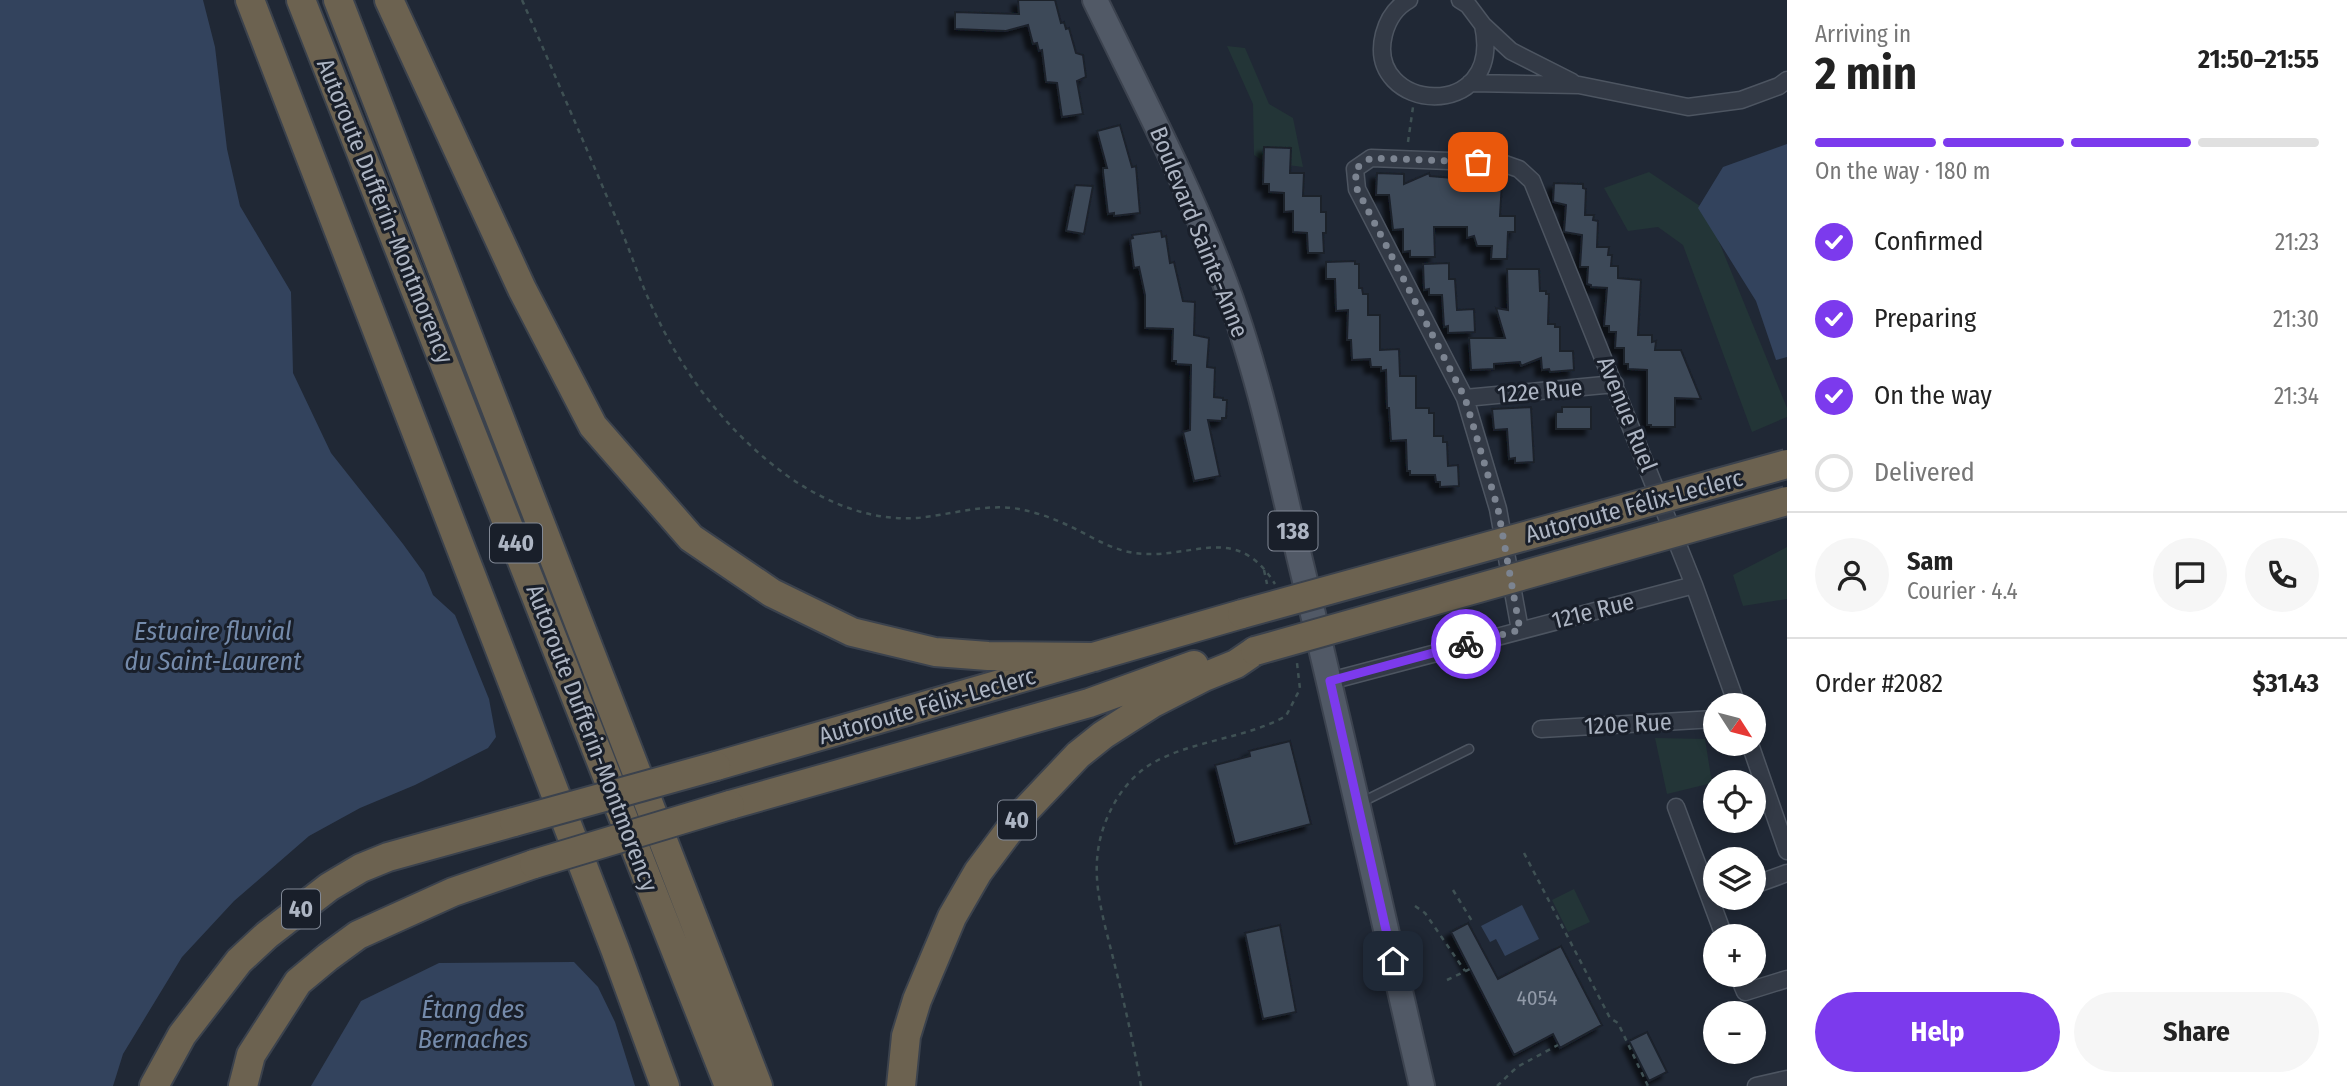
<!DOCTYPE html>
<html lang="en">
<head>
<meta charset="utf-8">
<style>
	body { margin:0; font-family:"Fira Sans Condensed",sans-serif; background:#f6f6f6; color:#222; height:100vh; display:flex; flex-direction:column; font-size:26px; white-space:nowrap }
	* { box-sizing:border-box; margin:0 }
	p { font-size:23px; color:#767676 }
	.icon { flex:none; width:38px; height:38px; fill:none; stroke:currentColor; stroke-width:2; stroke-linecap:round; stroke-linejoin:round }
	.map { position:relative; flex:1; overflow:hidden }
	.drawer { display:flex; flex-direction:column; background:#fff; width:560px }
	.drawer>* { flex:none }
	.needle { width:46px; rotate:126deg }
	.tools { position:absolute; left:1703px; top:693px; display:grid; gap:14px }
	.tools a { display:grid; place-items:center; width:63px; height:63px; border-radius:50%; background:#fff; box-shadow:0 4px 10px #0003; font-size:35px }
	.pin { position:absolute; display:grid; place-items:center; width:60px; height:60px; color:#fff; margin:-30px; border-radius:14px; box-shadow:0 4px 10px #0006 }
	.courier { position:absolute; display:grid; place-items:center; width:70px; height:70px; margin:-35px; border:5px solid #7c3aed; border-radius:50%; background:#fff; color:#222; box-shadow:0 2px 9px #0007 }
	.head em { font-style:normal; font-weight:700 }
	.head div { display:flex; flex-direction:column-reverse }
	.head { display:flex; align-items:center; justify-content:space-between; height:119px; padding:0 28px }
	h1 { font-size:46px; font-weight:700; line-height:52px }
	.bar { display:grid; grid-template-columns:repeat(4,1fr); gap:10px 7px; align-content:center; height:84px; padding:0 28px }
	.bar i { height:9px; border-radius:5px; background:#e0e0e0 }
	.bar .selected { background:#7c3aed }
	.bar p { grid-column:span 4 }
	.line { display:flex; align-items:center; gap:18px; padding:0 28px; border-top:2px solid #e0e0e0 }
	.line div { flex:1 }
	.round { display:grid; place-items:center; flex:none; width:74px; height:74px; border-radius:37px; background:#f6f6f6 }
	ol { padding:0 28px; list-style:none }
	li { display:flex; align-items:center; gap:21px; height:77px }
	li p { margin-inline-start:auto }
	li .icon { padding:7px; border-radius:50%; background:#7c3aed; color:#fff; stroke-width:4 }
	li:last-child { color:#767676 }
	li i { width:38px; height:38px; border:4px solid #e0e0e0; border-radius:50% }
	.primary-button { display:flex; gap:14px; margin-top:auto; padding:14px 28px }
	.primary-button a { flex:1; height:80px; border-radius:42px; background:#7c3aed; color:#fff; font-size:28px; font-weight:700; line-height:80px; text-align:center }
	.primary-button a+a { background:#f6f6f6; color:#222 }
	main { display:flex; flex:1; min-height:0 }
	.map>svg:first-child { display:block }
</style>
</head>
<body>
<main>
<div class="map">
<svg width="1787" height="1086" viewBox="0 0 1787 1086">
	<defs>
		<filter id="shadow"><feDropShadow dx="-6" dy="6" stdDeviation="2" flood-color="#0009"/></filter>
	</defs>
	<rect width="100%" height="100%" fill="#202835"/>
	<path fill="#233537" d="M1227,46L1245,48L1269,104L1293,118L1303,167L1265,162L1254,155L1253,104Z
		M1649,172L1706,210L1787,408V417L1752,432L1683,245L1658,227L1628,231L1604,188Z
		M1787,547V599L1743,606L1733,575Z
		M1655,738L1705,739L1712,783L1667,794Z
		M1574,889L1590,922L1568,932L1552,900Z"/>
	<path fill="#33435d" d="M0,0H203L215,47L227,149L240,206L291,292L293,373L331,453L403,544L424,573L433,595L455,615L489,699L496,737L488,748L415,785L360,808L309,836L234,901L182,957L123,1054L113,1086H0Z
		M1787,144V357L1776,360L1756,301L1698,208L1723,167Z
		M1522,905L1539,939L1505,956L1496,939L1490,942L1481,926Z
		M574,962L598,987L615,1022L635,1086H311L361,1001L439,963Z"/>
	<path fill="#3e4858" stroke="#1b212c" stroke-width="2" filter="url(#shadow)" d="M1018,0H1055L1061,23L1064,22L1066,29L1069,28L1076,53L1083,55L1086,77L1077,81L1083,114L1062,117L1057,83L1046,82L1042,50L1039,51L1037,43L1033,44L1028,25L1006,31L955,29V12L1019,14Z
		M1120,125L1132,167L1136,166L1140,213L1114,216V213L1108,214L1103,172V168H1107L1097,131Z
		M1264,147L1291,148L1290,173H1304L1303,196H1321V212H1326V233H1323L1324,253H1308L1307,233L1293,232V211L1284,212V193L1269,192V184H1263Z
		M1377,173L1404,174V184L1429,173L1430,176L1502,182L1500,216H1515V232H1508L1507,259H1491L1492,246H1477L1474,236L1467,238V227H1434L1435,257H1410V251L1403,252V229L1393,230L1389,195H1376Z
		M1554,183L1583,184V188L1586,189L1585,215H1594L1593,220L1598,221L1597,247H1609L1608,255H1612L1611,266H1618V278L1641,280L1638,335H1652V342L1656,341L1655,350H1681L1701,399L1675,398V427H1651V425H1647V370L1628,369V364H1624V348H1615L1616,332H1609V326H1604L1607,288L1591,287V285L1587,284L1588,267H1580L1582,235L1564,232L1566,205L1553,202Z
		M1075,185L1093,186L1084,234L1066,231Z
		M1161,231L1162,237L1166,236L1170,263L1174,262L1183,301L1195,302L1194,335L1209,338L1207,367L1215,368L1214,397L1223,398V400H1227L1226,418H1222V421L1208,420L1220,476L1194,481L1183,432L1190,430L1191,365L1176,364V361H1172L1173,329L1145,328V295L1139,267L1134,268L1130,239L1133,238L1132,235Z
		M1355,261V264H1359V288H1362L1363,294H1368V315H1380V350L1399,349L1400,376H1416V408H1429V413H1434V436H1443V442H1447L1448,466L1458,465L1459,486L1440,487V482H1436L1435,475H1410V471H1407L1406,440L1391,441L1389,408H1387L1386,370L1381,371V367H1371L1370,359L1352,360L1351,340H1347L1348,310L1336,311L1335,279H1326V262Z
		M1449,263V279H1455L1457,310L1474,309L1475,332L1448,333V326L1444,327L1442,295H1429V289L1424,290L1423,264Z
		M1507,269H1539L1540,291H1546V294H1549L1548,324H1555V327H1560V351H1573L1574,370L1550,372L1549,369L1542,370L1541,358L1521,366L1520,362L1494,364V369L1471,370L1469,338H1505L1496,308L1508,310Z
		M1531,407L1534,462L1515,463V458L1509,459L1507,429L1494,430L1492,409Z
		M1562,407H1591V429H1556V412H1562Z
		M1290,741L1311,824L1235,844L1215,765L1250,756L1249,751Z
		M1468,923L1498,979L1561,946L1602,1025L1560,1048L1553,1034L1514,1055L1451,932Z
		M1280,925L1296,1012L1263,1019L1245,933Z
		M1647,1032L1667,1072L1649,1081L1629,1041Z"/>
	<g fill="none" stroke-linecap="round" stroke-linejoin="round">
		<defs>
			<path id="lane" d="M1360,803L1469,749"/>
			<path id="street" d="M1409,0C1396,7 1388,19 1384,34C1364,113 1505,124 1483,25
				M1460,0L1468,5L1483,25L1511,51L1572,82
				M1470,83L1579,85L1688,107L1741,100L1779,86L1787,80
				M1465,398L1615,384
				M1520,630L1498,509L1465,398L1357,189L1355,169L1371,158L1502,163L1519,169L1532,181L1694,585L1737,705
				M1330,681L1694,585
				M1541,729L1715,719
				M1750,744L1787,851
				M1676,807L1724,936
				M1754,885L1787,873
				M1738,975L1745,992L1787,979
				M1756,1086L1787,1079"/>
			<path id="primary" d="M1095,0C1139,91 1186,180 1222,275C1257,366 1277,462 1299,556C1342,732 1381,910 1422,1086"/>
			<path id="highway" d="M250,0L615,949L665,1086
				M301,0L729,1086
				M338,0L758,1086
				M389,0L522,289L593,426L691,538L772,593L852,632L935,652L988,656L1094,657
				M716,766L1242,614
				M730,805L1089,703L1194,665
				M154,1086L182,1035L239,961L267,935L329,887L361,868L388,857L514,822
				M243,1086L251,1055L298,982L328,957L358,935L453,892L534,864
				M901,1086L906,1036L917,1000L952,917L978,872L1020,816L1078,755L1103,735L1153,703L1204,677L1236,664L1255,651"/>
		</defs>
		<use href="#lane" stroke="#4d5561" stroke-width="11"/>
		<use href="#street" stroke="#4d5561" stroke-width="19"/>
		<use href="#primary" stroke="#3c434f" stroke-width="28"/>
		<use href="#highway" stroke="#3b424d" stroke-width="32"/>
		<path stroke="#3f5154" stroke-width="2.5" stroke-dasharray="5 5" stroke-linecap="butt" d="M522,0C554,73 585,145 616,218C630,249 640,283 655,313C681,368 715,415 761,455C803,492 859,522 917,518C950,515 985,503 1019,509C1034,512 1050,517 1065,524C1086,533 1105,547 1129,552C1188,564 1234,518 1275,584
			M1408,142L1413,107
			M1264,570L1267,584
			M1524,853L1610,1018L1618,1023L1648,1086
			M1453,890L1472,921
			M1415,906L1425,913L1465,971
			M1447,980L1470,969
			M1141,1086C1134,1046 1125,1006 1115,966C1101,907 1082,860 1115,802C1123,788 1136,773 1151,764C1192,740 1245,739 1286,716L1300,689L1297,663
			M1497,1086L1517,1067L1558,1045"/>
		<use href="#lane" stroke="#333a46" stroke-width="8"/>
		<use href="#street" stroke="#333a46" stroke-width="16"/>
		<use href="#primary" stroke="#515966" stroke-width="24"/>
		<use href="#highway" stroke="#6c6250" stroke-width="28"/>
		<defs>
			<path id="highway-bridge" d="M1242,614L1787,464
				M1255,651L1787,501
				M514,822L716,766
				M534,864L730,805"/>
		</defs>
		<use href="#highway-bridge" stroke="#3b424d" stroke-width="32" stroke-linecap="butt"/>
		<use href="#highway-bridge" stroke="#6c6250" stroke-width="28"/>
	</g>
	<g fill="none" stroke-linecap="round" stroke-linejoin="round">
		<path stroke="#7c8491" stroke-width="7" stroke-dasharray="0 12.6" d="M1466,644L1520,630L1498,509L1465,398L1357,189L1355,169L1371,158L1478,162"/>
		<path stroke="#7c3aed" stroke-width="9" d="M1393,961L1330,681L1466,644"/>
	</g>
	<g text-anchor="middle" stroke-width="6" stroke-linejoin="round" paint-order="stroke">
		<g font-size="21" fill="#919aa8">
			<text x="1537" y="1005">4054</text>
		</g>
		<g fill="#191f2a" stroke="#818895" stroke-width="2">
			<rect x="1268.5" y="511.5" width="49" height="39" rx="5"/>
			<rect x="490" y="523.5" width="52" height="39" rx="5"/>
			<rect x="998" y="800.5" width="38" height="39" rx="5"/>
			<rect x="282" y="889.5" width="38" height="39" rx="5"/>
		</g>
		<g font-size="23" font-weight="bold" fill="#adb5c3">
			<text x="1293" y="539">138</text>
			<text x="516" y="551">440</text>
			<text x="1017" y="828">40</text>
			<text x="301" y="917">40</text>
		</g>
		<g font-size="24" fill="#adb5c3" stroke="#191f2a">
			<text transform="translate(385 211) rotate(68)" y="8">Autoroute Dufferin-Montmorency</text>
			<text transform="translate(1199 232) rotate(68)" y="8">Boulevard Sainte-Anne</text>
			<text transform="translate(1540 391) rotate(-5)" y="8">122e Rue</text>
			<text transform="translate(1627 414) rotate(68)" y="8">Avenue Ruel</text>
			<text transform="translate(1634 506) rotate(-15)" y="8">Autoroute Félix-Leclerc</text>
			<text transform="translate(1593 611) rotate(-14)" y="8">121e Rue</text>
			<text transform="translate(927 706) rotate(-16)" y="8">Autoroute Félix-Leclerc</text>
			<text transform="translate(1628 724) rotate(-3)" y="8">120e Rue</text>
			<text transform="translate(592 738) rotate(69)" y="8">Autoroute Dufferin-Montmorency</text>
		</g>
		<g font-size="26" font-style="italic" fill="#758bab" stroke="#191f2a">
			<text x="213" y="640">Estuaire fluvial<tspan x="213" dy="30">du Saint-Laurent</tspan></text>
			<text x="473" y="1018">Étang des<tspan x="473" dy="30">Bernaches</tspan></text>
		</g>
	</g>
</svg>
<div class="tools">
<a><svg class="needle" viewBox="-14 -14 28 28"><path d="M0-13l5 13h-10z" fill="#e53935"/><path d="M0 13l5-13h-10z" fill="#767676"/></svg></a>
<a><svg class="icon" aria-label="locate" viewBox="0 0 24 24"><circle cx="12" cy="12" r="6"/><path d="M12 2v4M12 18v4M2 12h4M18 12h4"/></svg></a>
<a><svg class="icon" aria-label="layers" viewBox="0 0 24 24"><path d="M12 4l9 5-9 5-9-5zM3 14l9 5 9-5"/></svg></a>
<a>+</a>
<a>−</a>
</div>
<div class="pin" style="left:1478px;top:162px;background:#ea580c"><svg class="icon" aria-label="bag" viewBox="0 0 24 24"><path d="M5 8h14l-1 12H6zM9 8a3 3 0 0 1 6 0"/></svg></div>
<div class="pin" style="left:1393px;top:961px;background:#1f2937"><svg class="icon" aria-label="home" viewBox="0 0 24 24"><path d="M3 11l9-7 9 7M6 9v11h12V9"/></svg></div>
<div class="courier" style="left:1466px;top:644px"><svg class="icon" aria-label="bike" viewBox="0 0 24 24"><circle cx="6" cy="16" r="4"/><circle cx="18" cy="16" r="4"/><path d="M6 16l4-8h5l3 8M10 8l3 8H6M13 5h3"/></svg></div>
</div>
<section class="drawer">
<div class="head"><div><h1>2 min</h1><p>Arriving in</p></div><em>21:50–21:55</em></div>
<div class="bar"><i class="selected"></i><i class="selected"></i><i class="selected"></i><i></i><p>On the way · 180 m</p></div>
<ol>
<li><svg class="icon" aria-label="check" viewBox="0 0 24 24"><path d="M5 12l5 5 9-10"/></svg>Confirmed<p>21:23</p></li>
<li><svg class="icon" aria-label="check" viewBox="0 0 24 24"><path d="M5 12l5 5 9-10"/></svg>Preparing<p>21:30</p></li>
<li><svg class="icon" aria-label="check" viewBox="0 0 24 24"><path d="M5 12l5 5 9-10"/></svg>On the way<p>21:34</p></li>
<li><i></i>Delivered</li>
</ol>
<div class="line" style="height:126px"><a class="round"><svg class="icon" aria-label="person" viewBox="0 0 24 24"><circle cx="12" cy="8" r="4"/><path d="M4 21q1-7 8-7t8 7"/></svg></a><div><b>Sam</b><p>Courier · 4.4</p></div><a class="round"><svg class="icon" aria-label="chat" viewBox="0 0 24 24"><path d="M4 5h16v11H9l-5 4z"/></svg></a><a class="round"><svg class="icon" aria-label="phone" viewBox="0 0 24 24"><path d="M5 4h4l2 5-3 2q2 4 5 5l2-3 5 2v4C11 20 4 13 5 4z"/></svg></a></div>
<div class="line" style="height:91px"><div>Order #2082</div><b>$31.43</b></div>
<div class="primary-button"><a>Help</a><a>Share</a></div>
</section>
</main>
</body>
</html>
